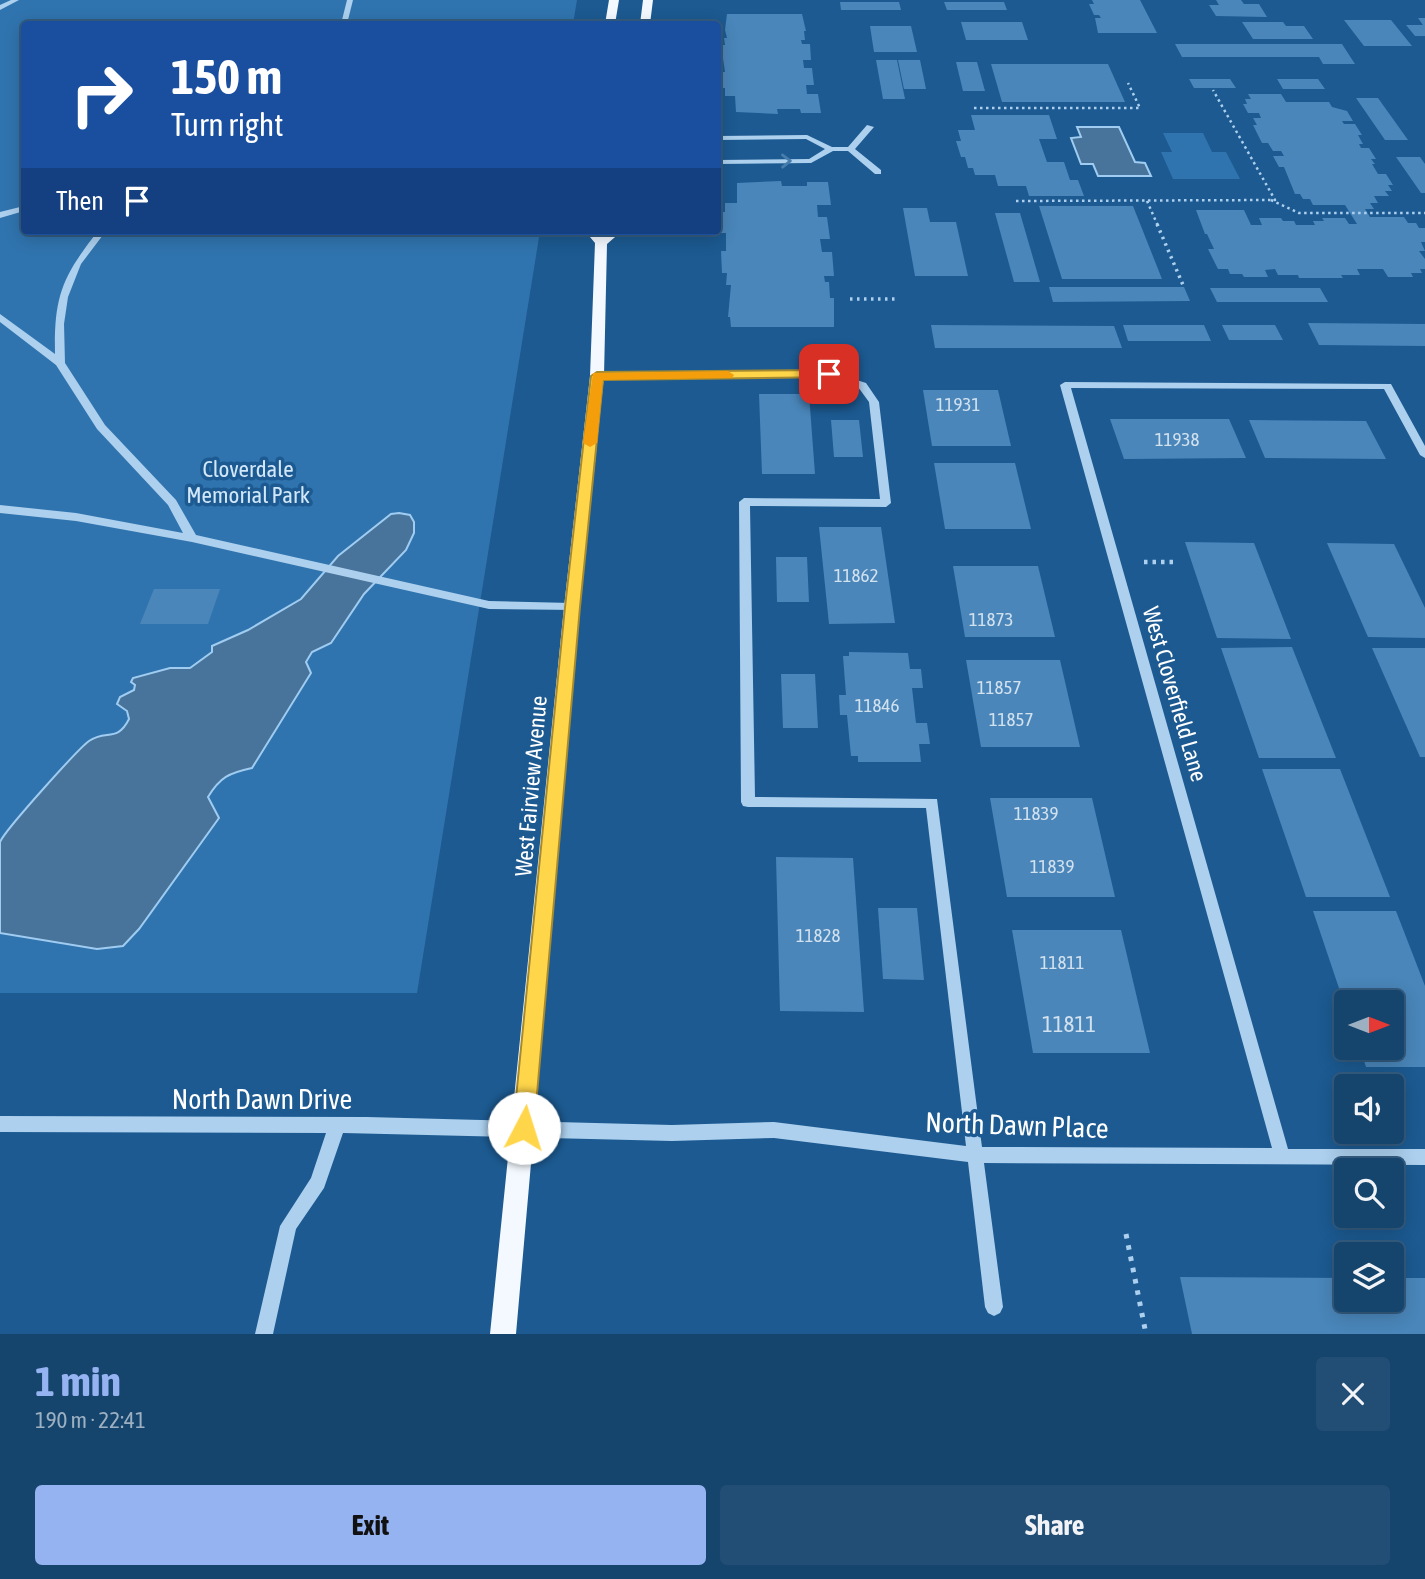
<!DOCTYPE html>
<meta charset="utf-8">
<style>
body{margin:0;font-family:"Asap Condensed",sans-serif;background:#224e75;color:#f1f3f6;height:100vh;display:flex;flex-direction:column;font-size:26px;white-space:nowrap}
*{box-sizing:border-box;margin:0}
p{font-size:23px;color:#9db0c2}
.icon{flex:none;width:38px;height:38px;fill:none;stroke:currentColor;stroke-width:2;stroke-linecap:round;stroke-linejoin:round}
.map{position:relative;height:1334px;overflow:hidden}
.details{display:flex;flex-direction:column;background:#15446d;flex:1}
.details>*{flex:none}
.guide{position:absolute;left:21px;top:21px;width:700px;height:214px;border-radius:7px;box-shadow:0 4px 18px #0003,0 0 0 2px #345c80;background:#1a4fa0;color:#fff;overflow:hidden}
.needle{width:46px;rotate:90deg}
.fabs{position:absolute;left:1334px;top:990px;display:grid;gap:14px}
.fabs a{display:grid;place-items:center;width:70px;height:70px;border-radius:7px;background:#15446d;box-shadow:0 4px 18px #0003,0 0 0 2px #345c80;font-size:35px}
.pin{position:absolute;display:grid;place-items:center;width:60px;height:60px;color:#fff;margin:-30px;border-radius:14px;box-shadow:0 4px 10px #0006}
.me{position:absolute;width:77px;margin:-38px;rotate:5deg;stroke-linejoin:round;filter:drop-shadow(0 0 5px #0008)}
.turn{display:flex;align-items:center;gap:24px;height:147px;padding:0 35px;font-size:32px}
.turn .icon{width:91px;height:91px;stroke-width:2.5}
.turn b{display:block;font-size:49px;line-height:60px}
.then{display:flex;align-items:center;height:66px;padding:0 35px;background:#0003;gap:14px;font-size:26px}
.round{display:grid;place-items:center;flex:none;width:74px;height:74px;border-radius:7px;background:#224e75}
.head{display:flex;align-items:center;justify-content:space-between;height:119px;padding:0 35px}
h1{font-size:42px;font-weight:700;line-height:52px;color:#95b2f1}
.primary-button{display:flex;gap:14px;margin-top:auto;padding:14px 35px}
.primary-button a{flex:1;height:80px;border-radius:7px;background:#95b2f1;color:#111;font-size:28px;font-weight:700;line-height:80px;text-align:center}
.primary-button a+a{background:#224e75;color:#f1f3f6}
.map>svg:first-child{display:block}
.green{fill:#3074af}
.water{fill:#48739a;stroke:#9fccf0;stroke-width:2}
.building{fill:#4a86ba}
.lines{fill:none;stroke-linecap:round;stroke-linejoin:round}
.path-far3{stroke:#acd0ee;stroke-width:2.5;stroke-dasharray:2.5 3.5;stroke-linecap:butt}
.path-far2{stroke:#acd0ee;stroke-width:3.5;stroke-dasharray:2.5 4.5;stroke-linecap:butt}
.path-far1{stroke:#acd0ee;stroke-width:4.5;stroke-dasharray:3.5 5;stroke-linecap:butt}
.path{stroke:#acd0ee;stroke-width:5;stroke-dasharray:4.5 7;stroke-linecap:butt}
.minor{fill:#acd0ee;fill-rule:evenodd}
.major{fill:#f3f9ff;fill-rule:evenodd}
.oneway{stroke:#477dad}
.route{fill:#ffd54a;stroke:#a68a30;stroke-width:2}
.slow{fill:#f59e0b}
.labels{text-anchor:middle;stroke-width:7;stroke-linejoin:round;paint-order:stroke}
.number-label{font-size:19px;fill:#d2e1ee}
.park-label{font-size:23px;fill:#d2e8fa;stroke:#1c5a91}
.street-label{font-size:23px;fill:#fff;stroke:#1c5a91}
.near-number-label{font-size:23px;fill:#d2e1ee}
.near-street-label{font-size:28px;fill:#fff;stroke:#1c5a91}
</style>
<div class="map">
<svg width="1425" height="1334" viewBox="0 0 1425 1334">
<rect width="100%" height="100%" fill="#1c5a91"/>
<g class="green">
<path d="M 0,0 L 577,0 L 573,24 L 24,24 L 24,231 L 540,231 L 417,993 L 0,993 Z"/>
<path d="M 1163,133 L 1203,133 L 1212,152 L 1226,152 L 1240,179 L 1173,179 L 1161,152 L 1172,152 Z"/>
</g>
<g class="water">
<path d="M 1077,127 L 1119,127 L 1135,162 L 1145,163 L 1151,176 L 1098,176 L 1093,164 L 1081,164 L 1071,138 L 1081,137 Z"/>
<path d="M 399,513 L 410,515 L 414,522 L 414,533 L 406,550 L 364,594 L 331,643 L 312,652 L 306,662 L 311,673 L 252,768 C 229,773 220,777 208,797 L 219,818 L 139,929 L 123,946 L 97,949 L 0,933 C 0,917 0,852 0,842 C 5,830 78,749 89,741 C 106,729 117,743 129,719 L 127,711 L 117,704 L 120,697 L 134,690 L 135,685 L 131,682 L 133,678 L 170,668 L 190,668 L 212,652 L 212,646 L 248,630 L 301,599 L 338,556 L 391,514 Z"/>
</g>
<g class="building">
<path d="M 1092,0 L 1140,0 L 1157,33 L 1098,33 L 1095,18 L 1101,18 L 1099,15 L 1094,15 L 1089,4 L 1094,4 Z"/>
<path d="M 1216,0 L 1241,0 L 1244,4 L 1259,4 L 1267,17 L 1216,16 L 1209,5 L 1219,5 Z"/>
<path d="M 840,2 L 899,2 L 901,10 L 841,10 Z"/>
<path d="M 944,2 L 1004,2 L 1007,10 L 947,10 Z"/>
<path d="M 727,14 L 802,14 L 806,31 L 804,31 L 805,40 L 801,40 L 802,44 L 810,44 L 811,60 L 803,60 L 804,68 L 812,68 L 814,85 L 806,85 L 807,94 L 818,94 L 821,113 L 801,113 L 800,109 L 777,109 L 778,114 L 736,112 L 735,96 L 725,96 L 725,88 L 721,88 L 720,72 L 725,72 L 721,45 L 725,45 L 724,38 L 727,38 L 725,30 Z"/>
<path d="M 1418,18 L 1425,18 L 1425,36 L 1415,36 L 1406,25 L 1423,25 Z"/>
<path d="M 1344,20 L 1391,20 L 1412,46 L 1364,46 Z"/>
<path d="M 961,22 L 1022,22 L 1028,40 L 966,40 Z"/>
<path d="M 1242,22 L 1283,22 L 1286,26 L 1304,26 L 1313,39 L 1253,39 Z"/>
<path d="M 870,26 L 911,26 L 917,52 L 874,52 Z"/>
<path d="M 1175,44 L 1342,44 L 1355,64 L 1323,64 L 1319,57 L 1182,57 Z"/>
<path d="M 876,60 L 897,60 L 905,99 L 883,99 Z"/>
<path d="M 898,60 L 920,60 L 926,89 L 904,89 Z"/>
<path d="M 956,62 L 977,62 L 985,91 L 963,91 Z"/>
<path d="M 991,64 L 1108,64 L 1125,102 L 1002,102 Z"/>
<path d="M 1189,79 L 1230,79 L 1236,88 L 1194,88 Z"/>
<path d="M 1277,79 L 1318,79 L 1325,89 L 1283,89 Z"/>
<path d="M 1248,94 L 1281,94 L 1286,102 L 1329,102 L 1332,107 L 1347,111 L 1353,121 L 1342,121 L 1344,124 L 1355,124 L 1362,135 L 1358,135 L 1363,144 L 1359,144 L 1361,148 L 1369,148 L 1376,159 L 1371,159 L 1375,164 L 1372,164 L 1378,174 L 1386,174 L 1393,185 L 1388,185 L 1392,191 L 1385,191 L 1389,196 L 1374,196 L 1378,203 L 1370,203 L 1374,209 L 1365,209 L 1370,217 L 1404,217 L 1408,223 L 1416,223 L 1419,228 L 1425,228 L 1425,242 L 1421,242 L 1425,251 L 1419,251 L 1425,259 L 1425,269 L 1420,269 L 1422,273 L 1411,273 L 1413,277 L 1388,277 L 1383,269 L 1357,269 L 1360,275 L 1341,275 L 1343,278 L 1299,278 L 1298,275 L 1278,275 L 1275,269 L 1265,270 L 1268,277 L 1244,277 L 1242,274 L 1230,274 L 1228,269 L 1218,269 L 1208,249 L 1214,249 L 1207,234 L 1205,234 L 1196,210 L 1244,210 L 1251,225 L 1262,225 L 1259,218 L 1281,218 L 1283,221 L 1294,221 L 1296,225 L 1315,225 L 1313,221 L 1324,221 L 1322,218 L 1345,218 L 1349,224 L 1357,224 L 1345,205 L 1313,205 L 1310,199 L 1303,199 L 1300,194 L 1295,194 L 1284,167 L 1279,167 L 1273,156 L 1284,156 L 1281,151 L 1273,151 L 1268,143 L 1262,143 L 1253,125 L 1257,125 L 1253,118 L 1261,118 L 1259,113 L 1248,113 L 1243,104 L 1247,104 L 1245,99 L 1251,99 Z"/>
<path d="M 1356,98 L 1378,98 L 1408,140 L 1385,140 Z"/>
<path d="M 971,115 L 1049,115 L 1057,139 L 1039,139 L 1047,162 L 1064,162 L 1070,180 L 1078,180 L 1084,196 L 1029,196 L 1026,186 L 998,186 L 995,175 L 975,175 L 973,168 L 968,168 L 965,157 L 961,157 L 956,141 L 961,141 L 958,130 L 975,130 Z"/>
<path d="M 1396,157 L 1420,157 L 1425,164 L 1425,193 L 1421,193 Z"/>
<path d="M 781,181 L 782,186 L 807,186 L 807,182 L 828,182 L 831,205 L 817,205 L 818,217 L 827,217 L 830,239 L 820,239 L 822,252 L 832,252 L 834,276 L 824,276 L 825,282 L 829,282 L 830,298 L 834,298 L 834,327 L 731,327 L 730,317 L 728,317 L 731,285 L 726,285 L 727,273 L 722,273 L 721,251 L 726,251 L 726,233 L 721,233 L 721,212 L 725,212 L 725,203 L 737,203 L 737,183 Z"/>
<path d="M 1039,206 L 1133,206 L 1162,279 L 1062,279 Z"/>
<path d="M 903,208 L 927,208 L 930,222 L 956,222 L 968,276 L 915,276 Z"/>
<path d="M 995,213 L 1020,213 L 1040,282 L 1014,282 Z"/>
<path d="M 1049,287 L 1184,287 L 1190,301 L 1053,302 Z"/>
<path d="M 1210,288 L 1320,288 L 1328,302 L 1217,302 Z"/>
<path d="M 1308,323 L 1425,324 L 1425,346 L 1319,345 Z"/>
<path d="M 931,325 L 1114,326 L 1122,348 L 935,348 Z"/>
<path d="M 1123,325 L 1204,325 L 1211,341 L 1128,341 Z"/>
<path d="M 1222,325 L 1275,325 L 1283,340 L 1229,340 Z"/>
<path d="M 923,390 L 998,390 L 1011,446 L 932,446 Z"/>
<path d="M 759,394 L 809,394 L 815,474 L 762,474 Z"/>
<path d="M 1110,419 L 1229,419 L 1246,458 L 1124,459 Z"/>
<path d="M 831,420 L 859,420 L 863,457 L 834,457 Z"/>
<path d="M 1249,420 L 1366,421 L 1386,459 L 1265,458 Z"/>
<path d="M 934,463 L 1015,463 L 1031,529 L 945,529 Z"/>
<path d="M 819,527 L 881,527 L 895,623 L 829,624 Z"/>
<path d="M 1185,542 L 1254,543 L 1291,639 L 1217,638 Z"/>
<path d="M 1327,543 L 1394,544 L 1425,608 L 1425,638 L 1368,637 Z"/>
<path d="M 776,557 L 807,557 L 809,602 L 777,602 Z"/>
<path d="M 953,566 L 1038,566 L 1055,637 L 965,637 Z"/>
<path d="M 154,589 L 220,589 L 208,624 L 140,624 Z"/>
<path d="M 1292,647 L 1336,758 L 1259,758 L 1221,648 Z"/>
<path d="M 1372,648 L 1425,648 L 1425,757 L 1420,757 Z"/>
<path d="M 849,652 L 908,653 L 910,669 L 921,669 L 923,688 L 912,688 L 916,723 L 927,723 L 930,744 L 919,744 L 921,762 L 858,762 L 858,756 L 851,756 L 847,715 L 840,715 L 839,695 L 846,695 L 843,656 L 849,656 Z"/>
<path d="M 966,660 L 1060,660 L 1080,747 L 981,747 Z"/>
<path d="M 781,674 L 815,674 L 818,728 L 783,728 Z"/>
<path d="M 1262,769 L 1340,769 L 1390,897 L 1306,897 Z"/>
<path d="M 990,798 L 1092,798 L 1115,897 L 1007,897 Z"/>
<path d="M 776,857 L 853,858 L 864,1012 L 780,1011 Z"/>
<path d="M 878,908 L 917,908 L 924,980 L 883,979 Z"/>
<path d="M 1313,911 L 1396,911 L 1425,986 L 1425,1067 L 1366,1067 L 1360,1048 L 1391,1048 L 1391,1003 L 1344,1003 Z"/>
<path d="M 1012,930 L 1121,930 L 1150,1053 L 1033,1053 Z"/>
<path d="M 1180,1277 L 1346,1278 L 1346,1300 L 1391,1300 L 1391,1278 L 1425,1278 L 1425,1334 L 1192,1334 Z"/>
</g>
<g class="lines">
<g class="path-far3">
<path d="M 974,108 L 1140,108 L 1128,83"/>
<path d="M 1271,200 L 1299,213 L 1425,213"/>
<path d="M 1016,201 L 1275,200 L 1213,90"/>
<path d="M 1147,201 L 1158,226"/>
</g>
<g class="path-far2">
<path d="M 1157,224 L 1183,285"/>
<path d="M 850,299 L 898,299"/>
</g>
<path class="path-far1" d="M 1144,562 L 1175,562"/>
<path class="path" d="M 1126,1234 L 1146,1334"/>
<g class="minor">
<path d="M 11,0 L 19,0 L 0,10 L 0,5 Z"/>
<path d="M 347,0 L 353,0 L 347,24 L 341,24 Z"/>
<path d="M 867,125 L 874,127 L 855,149 L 881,170 L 881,174 L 875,174 L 848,151 L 833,151 L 811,163 L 718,164 L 718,160 L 809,159 L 825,149 L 806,139 L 718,140 L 718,136 L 807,135 L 832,147 L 848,147 Z"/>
<path d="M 24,206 L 24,211 L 0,218 L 0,212 Z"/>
<path d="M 98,231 L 106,231 L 81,264 L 68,297 L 64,324 L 65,363 L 105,425 L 176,500 L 196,535 L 489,601 L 572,603 L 576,604 L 578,607 L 576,610 L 489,609 L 192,542 L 76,521 L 0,513 L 0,505 L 76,513 L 183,533 L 168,505 L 97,429 L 56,365 L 0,322 L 0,314 L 55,354 C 54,296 62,277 98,231 Z"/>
<path d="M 829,371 L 866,383 L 879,402 L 891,503 L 886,507 L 750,506 L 755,797 L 937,799 L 982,1147 L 1272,1148 L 1060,385 L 1065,382 L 1391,384 L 1425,446 L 1425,458 L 1420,455 L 1384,389 L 1071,388 L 1288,1149 L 1425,1149 L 1425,1165 L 984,1163 L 1003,1307 L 1000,1313 L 994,1316 L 988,1313 L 985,1307 L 968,1162 L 774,1138 L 672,1141 L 343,1133 L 324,1188 L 296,1229 L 273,1334 L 255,1334 L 280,1226 L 311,1178 L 326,1133 L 0,1132 L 0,1116 L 367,1117 L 672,1125 L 774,1122 L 966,1146 L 926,808 L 748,807 L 743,806 L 741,802 L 739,502 L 744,498 L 880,499 L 869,402 L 858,387 L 828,377 L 597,379 L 592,376 L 597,373 Z"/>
</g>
<g class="major">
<path d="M 609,0 L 619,0 L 615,24 L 605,24 Z"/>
<path d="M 643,0 L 653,0 L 650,24 L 640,24 Z"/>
<path d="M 585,231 L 598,231 L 602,236 L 608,231 L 622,231 L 607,244 L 604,376 L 580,607 L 516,1334 L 490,1334 L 564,607 L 590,376 L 595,243 Z"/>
</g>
</g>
<defs><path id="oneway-chevron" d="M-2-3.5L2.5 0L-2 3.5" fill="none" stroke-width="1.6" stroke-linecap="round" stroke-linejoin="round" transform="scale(1.75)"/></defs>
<use class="oneway" href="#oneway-chevron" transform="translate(786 161) rotate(-1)"/>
<path class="route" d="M 829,370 L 836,374 L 834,377 L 603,380 L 580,607 L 534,1128 L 531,1135 L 524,1138 L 516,1135 L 513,1128 L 565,607 L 591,376 L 597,372 Z"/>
<path class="slow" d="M 728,371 L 734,375 L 732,378 L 603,380 L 597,443 L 590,447 L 583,443 L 593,373 Z"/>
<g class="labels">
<g class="number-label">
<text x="958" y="411">11931</text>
<text x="1177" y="446">11938</text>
<text x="856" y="582">11862</text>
<text x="991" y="626">11873</text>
<text x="999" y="694">11857</text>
<text x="877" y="712">11846</text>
<text x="1011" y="726">11857</text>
<text x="1036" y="820">11839</text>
<text x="1052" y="873">11839</text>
<text x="818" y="942">11828</text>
<text x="1062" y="969">11811</text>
</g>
<g class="park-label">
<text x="248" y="477">Cloverdale<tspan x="248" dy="26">Memorial Park</tspan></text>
</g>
<g class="street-label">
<text transform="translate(1175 694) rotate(74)" y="8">West Cloverfield Lane</text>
<text transform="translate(531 786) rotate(-85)" y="8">West Fairview Avenue</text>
</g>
<g class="near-number-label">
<text x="1069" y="1032">11811</text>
</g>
<g class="near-street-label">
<text x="262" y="1109">North Dawn Drive</text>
<text transform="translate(1017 1125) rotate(2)" y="10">North Dawn Place</text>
</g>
</g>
</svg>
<div class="fabs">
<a><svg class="needle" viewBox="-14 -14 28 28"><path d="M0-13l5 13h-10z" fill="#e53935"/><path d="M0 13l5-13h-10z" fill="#9db0c2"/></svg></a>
<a><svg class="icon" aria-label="sound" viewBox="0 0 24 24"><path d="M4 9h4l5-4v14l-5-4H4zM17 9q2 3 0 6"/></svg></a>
<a><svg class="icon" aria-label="search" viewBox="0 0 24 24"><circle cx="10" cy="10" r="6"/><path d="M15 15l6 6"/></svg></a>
<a><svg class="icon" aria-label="layers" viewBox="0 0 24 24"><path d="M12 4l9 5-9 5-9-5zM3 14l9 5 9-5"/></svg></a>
</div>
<div class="pin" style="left:829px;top:374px;background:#d93025"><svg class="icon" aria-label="arrive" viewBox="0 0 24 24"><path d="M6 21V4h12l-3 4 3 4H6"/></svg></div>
<svg class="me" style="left:524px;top:1128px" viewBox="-20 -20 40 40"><circle r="19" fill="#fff"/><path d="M0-13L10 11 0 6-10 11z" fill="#ffd54a"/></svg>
<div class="guide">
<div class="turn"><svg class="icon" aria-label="right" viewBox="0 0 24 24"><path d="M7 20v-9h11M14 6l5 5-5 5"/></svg><div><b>150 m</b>Turn right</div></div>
<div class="then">Then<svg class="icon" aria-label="arrive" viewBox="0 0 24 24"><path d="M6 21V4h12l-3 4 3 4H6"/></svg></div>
</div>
</div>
<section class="details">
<div class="head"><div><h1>1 min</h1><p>190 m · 22:41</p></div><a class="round"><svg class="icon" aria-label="close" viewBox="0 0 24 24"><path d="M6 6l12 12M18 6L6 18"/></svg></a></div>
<div class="primary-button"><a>Exit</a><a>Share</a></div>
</section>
